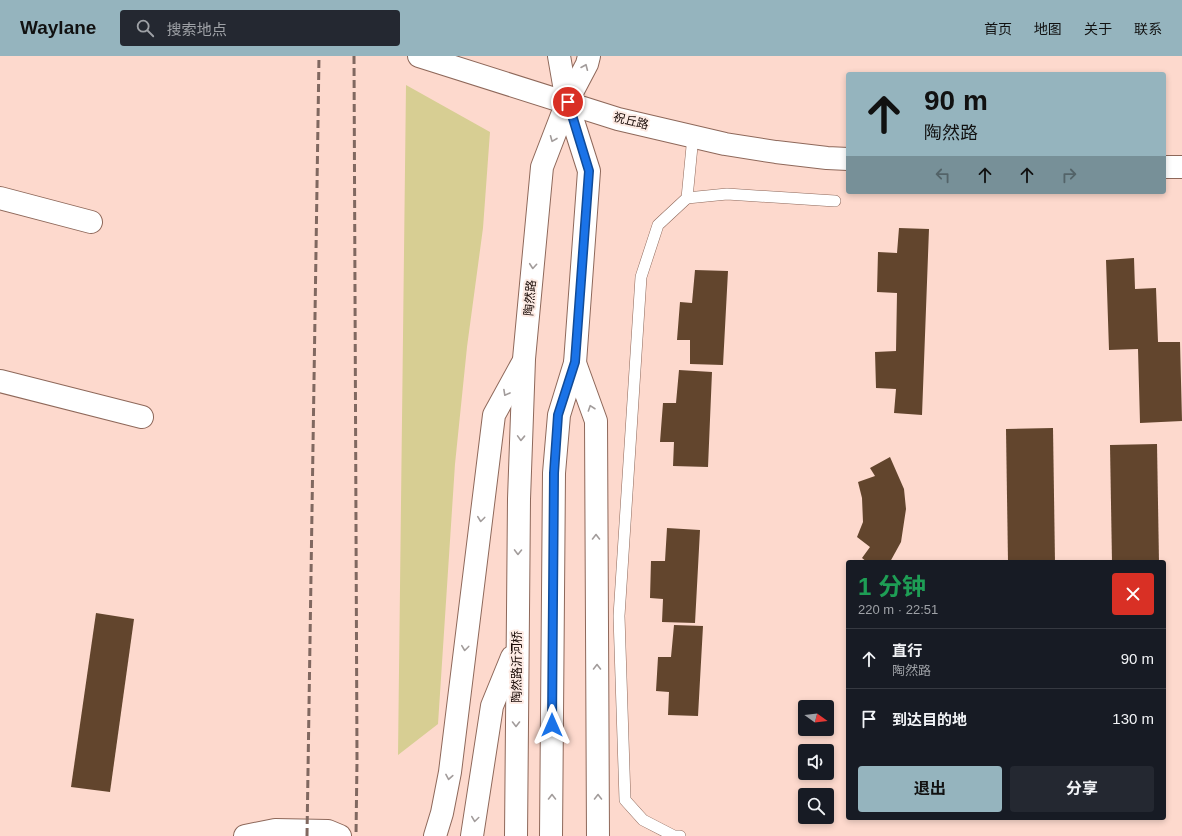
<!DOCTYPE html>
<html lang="zh">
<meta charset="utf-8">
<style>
body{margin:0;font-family:Arial,"Noto Sans SC",sans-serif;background:#242831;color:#f1f3f6;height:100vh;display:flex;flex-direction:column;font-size:15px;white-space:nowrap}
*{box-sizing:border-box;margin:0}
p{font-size:13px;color:#9ea1a6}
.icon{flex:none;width:22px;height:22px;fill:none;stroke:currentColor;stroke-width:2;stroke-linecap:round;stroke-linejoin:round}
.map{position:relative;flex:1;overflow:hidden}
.drawer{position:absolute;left:846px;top:504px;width:320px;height:260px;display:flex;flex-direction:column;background:#171b24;border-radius:4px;box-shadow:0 2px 6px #0003}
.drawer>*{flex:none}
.hud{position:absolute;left:846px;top:16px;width:320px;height:122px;border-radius:4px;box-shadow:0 2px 6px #0003;background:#95b4be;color:#111;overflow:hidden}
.needle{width:26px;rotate:105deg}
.fabs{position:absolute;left:798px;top:644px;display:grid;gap:8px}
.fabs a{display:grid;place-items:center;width:36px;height:36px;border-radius:4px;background:#171b24;box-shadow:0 2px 6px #0003;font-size:20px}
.pin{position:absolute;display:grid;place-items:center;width:34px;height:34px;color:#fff;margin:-17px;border:2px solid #fff;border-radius:50%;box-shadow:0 1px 4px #0007}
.me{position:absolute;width:44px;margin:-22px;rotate:0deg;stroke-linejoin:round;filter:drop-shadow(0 0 3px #0008)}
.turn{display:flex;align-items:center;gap:14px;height:84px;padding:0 12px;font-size:18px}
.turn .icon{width:52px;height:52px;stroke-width:2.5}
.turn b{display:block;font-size:28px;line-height:34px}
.lanes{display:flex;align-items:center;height:38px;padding:0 12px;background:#0003;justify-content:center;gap:20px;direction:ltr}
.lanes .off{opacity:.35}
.round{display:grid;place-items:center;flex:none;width:42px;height:42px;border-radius:4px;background:#242831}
.head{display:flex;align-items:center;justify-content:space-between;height:68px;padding:0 12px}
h1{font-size:24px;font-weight:700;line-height:30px;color:#1e9e55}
.cta{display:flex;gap:8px;margin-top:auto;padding:8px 12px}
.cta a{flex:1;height:46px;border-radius:4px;background:#95b4be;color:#111;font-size:16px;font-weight:700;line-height:46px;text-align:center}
.cta a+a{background:#242831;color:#f1f3f6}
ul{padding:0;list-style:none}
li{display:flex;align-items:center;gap:12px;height:60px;padding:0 12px;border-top:1px solid #363941}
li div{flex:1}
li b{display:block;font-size:15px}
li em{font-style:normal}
header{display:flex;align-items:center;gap:24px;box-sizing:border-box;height:56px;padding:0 20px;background:#95b4be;color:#111}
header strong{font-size:19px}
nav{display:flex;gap:22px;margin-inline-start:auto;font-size:14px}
.search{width:280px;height:36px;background:#242831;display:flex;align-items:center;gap:10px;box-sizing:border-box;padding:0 14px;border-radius:4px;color:#9ea1a6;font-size:15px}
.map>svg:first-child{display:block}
.green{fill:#d7ce93}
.building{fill:#62452d}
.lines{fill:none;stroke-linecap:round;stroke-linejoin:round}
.service-casing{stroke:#8e685a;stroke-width:12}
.minor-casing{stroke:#8e685a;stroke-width:24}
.tertiary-casing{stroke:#8e685a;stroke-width:24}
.primary-casing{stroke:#8e685a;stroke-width:24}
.service{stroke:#fff;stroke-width:11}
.minor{stroke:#fff;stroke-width:22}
.tertiary{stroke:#fff;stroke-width:22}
.primary{stroke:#fff;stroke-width:22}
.rail{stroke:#806860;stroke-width:3;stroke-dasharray:8 4;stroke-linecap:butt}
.oneway{stroke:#a29c9b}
.route-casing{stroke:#114b97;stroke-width:10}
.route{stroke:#1a73e8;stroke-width:7}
.labels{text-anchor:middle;stroke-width:4;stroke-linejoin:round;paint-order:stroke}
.street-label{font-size:12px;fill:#160804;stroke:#fdebe4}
</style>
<header>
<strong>Waylane</strong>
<div class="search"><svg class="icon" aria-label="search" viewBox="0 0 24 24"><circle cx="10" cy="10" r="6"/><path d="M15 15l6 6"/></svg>搜索地点</div>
<nav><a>首页</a><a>地图</a><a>关于</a><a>联系</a></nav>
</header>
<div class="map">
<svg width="1182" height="780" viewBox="0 0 1182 780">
<rect width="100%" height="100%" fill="#fdd9cd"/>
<path class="green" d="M 406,29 L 490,76 L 483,172 L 467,291 L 455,408 L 438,668 L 398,699 Z"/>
<g class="building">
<path d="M 899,172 L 929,173 L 922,359 L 894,357 L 896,333 L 876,332 L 875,296 L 896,295 L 897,237 L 877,236 L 878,196 L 897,197 Z"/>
<path d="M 1134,202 L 1135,233 L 1156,232 L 1158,286 L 1180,286 L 1182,365 L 1140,367 L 1138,293 L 1109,294 L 1106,204 Z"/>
<path d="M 695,214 L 728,215 L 723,309 L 690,308 L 690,284 L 677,284 L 680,246 L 692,247 Z"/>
<path d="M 679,314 L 712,316 L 708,411 L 673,410 L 674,386 L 660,386 L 663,347 L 676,347 Z"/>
<path d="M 1053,372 L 1055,506 L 1008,506 L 1006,373 Z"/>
<path d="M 1157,388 L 1159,506 L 1112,506 L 1110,389 Z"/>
<path d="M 890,401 L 904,433 L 906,453 L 901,486 L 890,506 L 867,506 L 862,502 L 870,491 L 857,481 L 863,466 L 862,442 L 858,426 L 875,420 L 870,412 Z"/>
<path d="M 667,472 L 700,474 L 695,567 L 662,566 L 663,543 L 650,542 L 651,505 L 665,505 Z"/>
<path d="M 96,557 L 134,563 L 110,736 L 71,731 Z"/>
<path d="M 674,569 L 703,570 L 698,660 L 668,659 L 669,636 L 656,635 L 658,601 L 671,601 Z"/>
</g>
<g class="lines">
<defs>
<g id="service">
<path d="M 687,142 L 727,138 L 835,145"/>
<path d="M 680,780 L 674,780 L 643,764 L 625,744 L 619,560 L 641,221 L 658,169 L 687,142 L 693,80"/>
</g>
<g id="minor">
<path d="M 0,142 L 91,166"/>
<path d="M 0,325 L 142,361"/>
<path d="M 245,780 L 275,774 L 328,775 L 340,780"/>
</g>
<g id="tertiary">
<path d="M 419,0 L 618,63 L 725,88 L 776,96 L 827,102 L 848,103"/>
<path d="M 1164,111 L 1182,111"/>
</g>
<g id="primary">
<path d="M 575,307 L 596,365 L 598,780"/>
<path d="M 435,780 L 442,757 L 450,716 L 494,359 L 522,308"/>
<path d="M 472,780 L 492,650 L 512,601"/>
<path d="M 516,780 L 519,443 L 524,303 L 542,111 L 567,46 L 587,8 L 589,0"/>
<path d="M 551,780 L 554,417 L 559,359 L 575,307 L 589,115 L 567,46 L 559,0"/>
</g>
</defs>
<use href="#service" class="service-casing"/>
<use href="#minor" class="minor-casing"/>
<use href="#tertiary" class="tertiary-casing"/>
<use href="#primary" class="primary-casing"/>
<use href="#service" class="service"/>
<use href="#minor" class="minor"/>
<use href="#tertiary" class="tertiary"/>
<use href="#primary" class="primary"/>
<g class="rail">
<path d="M 354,0 L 357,704 L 356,780"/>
<path d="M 307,780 L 319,0"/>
</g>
</g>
<defs><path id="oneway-chevron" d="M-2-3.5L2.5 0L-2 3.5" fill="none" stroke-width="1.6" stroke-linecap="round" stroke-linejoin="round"/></defs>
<g class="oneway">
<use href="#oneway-chevron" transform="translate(585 11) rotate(-67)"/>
<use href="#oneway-chevron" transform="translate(553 83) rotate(112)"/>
<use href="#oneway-chevron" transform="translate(533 210) rotate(95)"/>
<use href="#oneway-chevron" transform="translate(506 337) rotate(119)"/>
<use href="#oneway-chevron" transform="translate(591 352) rotate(-109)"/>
<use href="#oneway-chevron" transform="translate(521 382) rotate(92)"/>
<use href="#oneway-chevron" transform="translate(481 463) rotate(97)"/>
<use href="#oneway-chevron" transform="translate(596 481) rotate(-90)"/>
<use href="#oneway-chevron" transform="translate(518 496) rotate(91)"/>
<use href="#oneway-chevron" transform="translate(465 592) rotate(97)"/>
<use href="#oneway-chevron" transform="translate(597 611) rotate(-90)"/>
<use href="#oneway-chevron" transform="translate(516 668) rotate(90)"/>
<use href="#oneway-chevron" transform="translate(449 721) rotate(100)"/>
<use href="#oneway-chevron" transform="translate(552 741) rotate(-90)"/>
<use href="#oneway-chevron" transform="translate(598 741) rotate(-90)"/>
<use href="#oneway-chevron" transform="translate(475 763) rotate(98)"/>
</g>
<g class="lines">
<defs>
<path id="route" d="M 552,669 L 554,417 L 558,359 L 575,306 L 589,115 L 568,46"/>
</defs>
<use href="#route" class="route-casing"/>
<use href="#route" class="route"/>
</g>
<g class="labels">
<g class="street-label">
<text transform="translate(631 65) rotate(14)" y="4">祝丘路</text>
<text transform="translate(530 242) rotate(-85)" y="4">陶然路</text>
<text transform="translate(517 611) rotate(-90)" y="4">陶然路沂河桥</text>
</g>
</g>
</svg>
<div class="fabs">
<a><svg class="needle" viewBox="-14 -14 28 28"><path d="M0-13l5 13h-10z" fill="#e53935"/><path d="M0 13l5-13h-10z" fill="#9ea1a6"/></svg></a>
<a><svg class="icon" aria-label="sound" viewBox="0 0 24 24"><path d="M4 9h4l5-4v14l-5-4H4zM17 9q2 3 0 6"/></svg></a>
<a><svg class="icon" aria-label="search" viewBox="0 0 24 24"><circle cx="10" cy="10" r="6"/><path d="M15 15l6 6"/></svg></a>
</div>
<div class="pin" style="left:568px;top:46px;background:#d93025"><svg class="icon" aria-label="arrive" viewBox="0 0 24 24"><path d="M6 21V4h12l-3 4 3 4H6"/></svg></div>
<svg class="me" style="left:552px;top:669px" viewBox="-20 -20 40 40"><path d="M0-17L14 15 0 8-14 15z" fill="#1a73e8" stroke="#fff" stroke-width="4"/></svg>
<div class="hud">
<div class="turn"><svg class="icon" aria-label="ahead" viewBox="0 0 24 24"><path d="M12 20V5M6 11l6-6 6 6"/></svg><div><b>90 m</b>陶然路</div></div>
<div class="lanes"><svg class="icon off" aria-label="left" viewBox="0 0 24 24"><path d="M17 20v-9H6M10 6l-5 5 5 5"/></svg><svg class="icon" aria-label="ahead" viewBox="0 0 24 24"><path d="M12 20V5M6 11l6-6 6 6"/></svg><svg class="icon" aria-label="ahead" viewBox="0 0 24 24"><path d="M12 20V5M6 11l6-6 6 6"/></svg><svg class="icon off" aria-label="right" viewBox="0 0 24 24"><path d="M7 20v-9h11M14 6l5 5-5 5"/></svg></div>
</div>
<section class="drawer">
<div class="head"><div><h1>1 分钟</h1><p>220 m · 22:51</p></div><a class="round" style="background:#d93025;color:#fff"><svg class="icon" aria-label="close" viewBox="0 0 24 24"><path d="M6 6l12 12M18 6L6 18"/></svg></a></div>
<ul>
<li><svg class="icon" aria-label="ahead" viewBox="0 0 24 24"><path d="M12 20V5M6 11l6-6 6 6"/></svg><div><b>直行</b><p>陶然路</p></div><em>90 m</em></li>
<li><svg class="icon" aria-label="arrive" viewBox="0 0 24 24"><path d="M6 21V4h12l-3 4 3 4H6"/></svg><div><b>到达目的地</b></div><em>130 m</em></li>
</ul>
<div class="cta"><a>退出</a><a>分享</a></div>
</section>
</div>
